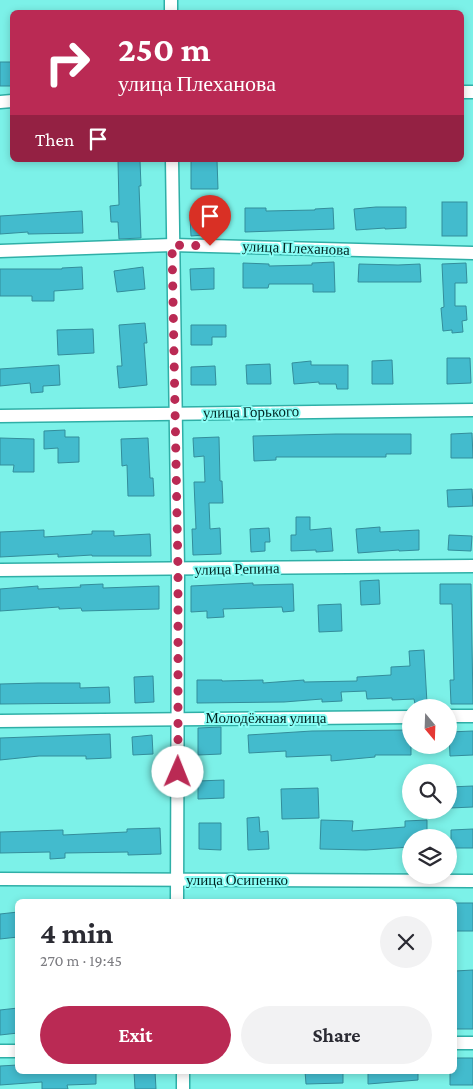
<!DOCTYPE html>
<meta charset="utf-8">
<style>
body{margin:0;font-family:"Crimson Pro",serif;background:#f2f2f3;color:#2b2b33;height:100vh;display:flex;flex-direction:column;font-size:19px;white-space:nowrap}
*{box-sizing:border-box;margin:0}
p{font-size:16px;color:#7c7c81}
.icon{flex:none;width:28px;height:28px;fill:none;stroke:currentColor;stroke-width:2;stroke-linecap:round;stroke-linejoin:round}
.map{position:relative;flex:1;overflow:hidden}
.side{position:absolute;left:15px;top:899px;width:442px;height:175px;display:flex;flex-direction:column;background:#fff;border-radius:8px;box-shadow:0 2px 8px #0003}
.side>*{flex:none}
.guide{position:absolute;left:10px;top:10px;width:454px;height:152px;border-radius:8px;box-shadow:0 2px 8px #0003;background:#ba2a54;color:#fff;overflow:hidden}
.needle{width:32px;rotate:161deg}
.tools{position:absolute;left:402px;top:699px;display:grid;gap:10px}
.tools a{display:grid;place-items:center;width:55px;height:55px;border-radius:50%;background:#fff;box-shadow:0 2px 8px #0003;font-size:25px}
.pin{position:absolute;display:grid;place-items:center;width:42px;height:42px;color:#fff;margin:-51px -21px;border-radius:50% 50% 50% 0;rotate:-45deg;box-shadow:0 0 5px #0007}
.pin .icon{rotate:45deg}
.me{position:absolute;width:55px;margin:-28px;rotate:1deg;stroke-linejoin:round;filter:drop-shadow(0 0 4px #0008)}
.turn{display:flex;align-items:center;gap:18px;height:105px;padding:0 25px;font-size:22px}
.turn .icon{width:65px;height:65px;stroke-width:2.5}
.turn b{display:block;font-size:35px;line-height:42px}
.then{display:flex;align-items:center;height:48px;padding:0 25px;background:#0003;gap:10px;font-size:19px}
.round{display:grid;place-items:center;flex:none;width:52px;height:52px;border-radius:26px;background:#f2f2f3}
.head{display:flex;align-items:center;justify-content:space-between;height:85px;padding:0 25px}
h1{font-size:30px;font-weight:700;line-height:38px}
.cta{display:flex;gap:10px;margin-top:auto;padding:10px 25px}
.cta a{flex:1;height:58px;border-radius:30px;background:#ba2a54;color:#fff;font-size:20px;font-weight:700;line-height:58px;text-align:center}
.cta a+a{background:#f2f2f3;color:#2b2b33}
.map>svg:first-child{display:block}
.building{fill:#43bbcd;stroke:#338d9b}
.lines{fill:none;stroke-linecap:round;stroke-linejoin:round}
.street-casing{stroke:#2fafa7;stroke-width:15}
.street{stroke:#fff;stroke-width:12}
.route{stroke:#ba2a54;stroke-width:9;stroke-dasharray:0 16.2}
.labels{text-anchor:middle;stroke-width:4;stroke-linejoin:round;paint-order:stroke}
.street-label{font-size:15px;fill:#002623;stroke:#8afef6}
</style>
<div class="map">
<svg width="473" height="1089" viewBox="0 0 473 1089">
<rect width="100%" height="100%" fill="#7cf1e8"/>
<g class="building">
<rect x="0" y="62" width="12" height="24"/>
<path d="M 191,160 L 217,160 L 218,189 L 191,189 Z"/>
<path d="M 118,161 L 140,161 L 141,186 L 139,186 L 141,238 L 119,239 L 118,222 L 111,222 L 110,206 L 119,205 Z"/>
<rect x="442" y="202" width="25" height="34"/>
<path d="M 376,207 L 406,207 L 406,228 L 385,229 L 385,228 L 356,230 L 354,209 Z"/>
<path d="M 245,208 L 266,208 L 266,211 L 315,210 L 315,209 L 333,208 L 334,229 L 245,232 Z"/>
<path d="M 82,211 L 83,233 L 28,234 L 28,232 L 0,234 L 0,216 Z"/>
<path d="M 215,216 L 216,234 L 191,236 L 190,217 Z"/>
<path d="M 334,262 L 335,292 L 313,292 L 313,284 L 269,284 L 268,288 L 243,288 L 243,263 L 269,264 L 269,266 L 312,265 L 312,263 Z"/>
<path d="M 466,263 L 467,283 L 455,283 L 455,306 L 466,306 L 467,320 L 462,321 L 463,332 L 452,333 L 452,330 L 443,331 L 441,308 L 444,307 L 442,264 Z"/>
<path d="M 359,264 L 398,265 L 420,264 L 421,282 L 358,282 Z"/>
<path d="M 82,267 L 83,289 L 54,291 L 54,301 L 32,301 L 32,296 L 0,296 L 0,269 L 62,269 L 62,268 Z"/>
<path d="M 143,267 L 145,289 L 117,292 L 114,271 Z"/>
<path d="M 214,268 L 214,289 L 191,290 L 190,269 Z"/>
<path d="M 145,323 L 147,343 L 144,343 L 147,385 L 119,388 L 117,366 L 122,366 L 119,325 Z"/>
<path d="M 191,325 L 226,325 L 226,337 L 212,337 L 212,345 L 191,345 Z"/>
<path d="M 93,329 L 94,353 L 58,355 L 57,330 Z"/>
<path d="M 447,358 L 470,358 L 471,383 L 447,384 Z"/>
<path d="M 392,360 L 393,384 L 372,384 L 372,361 Z"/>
<path d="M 311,361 L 311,365 L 348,365 L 348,389 L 337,389 L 336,384 L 319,384 L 319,382 L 294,384 L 292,363 Z"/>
<path d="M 270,364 L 271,384 L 247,384 L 246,365 Z"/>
<path d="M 59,365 L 60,385 L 43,386 L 43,392 L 31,393 L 30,383 L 0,386 L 0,369 Z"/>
<path d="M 215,366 L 216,385 L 191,385 L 191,367 Z"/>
<path d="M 65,430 L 65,437 L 79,437 L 79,462 L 58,463 L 58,448 L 44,449 L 44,431 Z"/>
<path d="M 472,433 L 473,458 L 451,458 L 451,434 Z"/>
<path d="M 336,434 L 411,434 L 411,454 L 386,454 L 386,457 L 276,457 L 276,460 L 254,461 L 253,436 Z"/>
<path d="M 219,437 L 220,481 L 222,481 L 223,503 L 209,503 L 210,529 L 220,528 L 221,554 L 193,555 L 192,529 L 196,529 L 194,482 L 205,482 L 204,456 L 194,457 L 193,438 Z"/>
<path d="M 0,438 L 34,439 L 34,472 L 13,472 L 14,465 L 0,465 Z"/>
<path d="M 148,438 L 150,478 L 153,478 L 154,496 L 128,496 L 127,465 L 122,466 L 121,439 Z"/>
<path d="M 472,489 L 473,506 L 448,507 L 447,490 Z"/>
<path d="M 296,517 L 310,517 L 310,530 L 331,528 L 333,551 L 316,552 L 316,550 L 291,551 L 291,535 L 296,535 Z"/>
<path d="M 380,527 L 380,532 L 419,530 L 419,550 L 399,551 L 399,550 L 358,553 L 356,529 Z"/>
<path d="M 269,528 L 270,542 L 265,542 L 265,551 L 251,552 L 250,529 Z"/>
<path d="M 44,530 L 44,537 L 92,534 L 92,531 L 114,531 L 114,536 L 150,534 L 151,556 L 92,556 L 92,555 L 58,557 L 58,554 L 0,557 L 0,532 Z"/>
<path d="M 449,535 L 472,536 L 471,551 L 448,550 Z"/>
<path d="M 379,580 L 380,604 L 361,605 L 360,581 Z"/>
<path d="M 253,583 L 253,585 L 293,584 L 294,611 L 283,612 L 282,607 L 223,609 L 224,617 L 207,618 L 207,611 L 191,612 L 191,586 Z"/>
<path d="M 103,584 L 103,588 L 159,586 L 159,609 L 82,611 L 81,608 L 59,609 L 59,607 L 0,611 L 0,589 L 38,586 L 38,589 L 81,587 L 80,585 Z"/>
<path d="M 440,584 L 471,584 L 473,704 L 451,704 L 450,680 L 454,680 L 452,604 L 440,604 Z"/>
<path d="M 341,604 L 342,631 L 319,632 L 318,605 Z"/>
<path d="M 424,650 L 427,703 L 415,704 L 414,699 L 392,700 L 392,698 L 367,699 L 366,691 L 341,692 L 342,701 L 322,702 L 322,699 L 284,702 L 197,703 L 197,680 L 222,680 L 222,681 L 263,680 L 263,683 L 304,680 L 304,682 L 357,681 L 357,677 L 391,675 L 391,667 L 410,666 L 409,651 Z"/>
<path d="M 153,676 L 154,702 L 135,703 L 134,677 Z"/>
<path d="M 38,683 L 80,683 L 80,688 L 109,687 L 110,703 L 0,704 L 0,684 Z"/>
<path d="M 221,727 L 221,754 L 198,755 L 198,728 Z"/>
<path d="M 411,730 L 411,755 L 375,755 L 375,757 L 331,761 L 331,755 L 286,757 L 286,751 L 249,753 L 248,735 L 312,731 Z"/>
<path d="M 473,731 L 473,755 L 450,756 L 449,732 Z"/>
<path d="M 110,734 L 111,758 L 86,759 L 86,756 L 39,756 L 0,760 L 0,738 Z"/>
<path d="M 152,735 L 153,754 L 133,755 L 132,737 Z"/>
<path d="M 224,780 L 224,798 L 198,799 L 198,781 Z"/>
<path d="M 473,786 L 473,807 L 450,808 L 449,787 Z"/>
<path d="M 318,788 L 319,818 L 282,819 L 281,789 Z"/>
<path d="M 259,817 L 260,832 L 268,831 L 269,849 L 248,850 L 247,818 Z"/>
<path d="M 321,820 L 353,821 L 352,831 L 405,827 L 405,821 L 427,820 L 427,838 L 411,838 L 411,847 L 366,850 L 320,849 Z"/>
<path d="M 199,823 L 221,823 L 221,850 L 199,849 Z"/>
<path d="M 160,828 L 161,854 L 128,855 L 128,852 L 65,853 L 65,858 L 50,859 L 50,852 L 0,853 L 0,832 L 63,830 L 63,835 L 127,832 L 127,829 Z"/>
<path d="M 473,829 L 473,848 L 451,848 L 451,830 Z"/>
<rect x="455" y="903" width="18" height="28"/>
<path d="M 18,912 L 18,937 L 0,939 L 0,914 Z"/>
<path d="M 473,970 L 473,1029 L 455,1029 L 455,971 Z"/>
<path d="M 18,1008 L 18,1033 L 0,1035 L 0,1010 Z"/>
<path d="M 455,1058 L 473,1058 L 473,1085 L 450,1085 L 450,1071 L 455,1071 Z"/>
<path d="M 18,1065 L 18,1071 L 96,1071 L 96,1084 L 67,1085 L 68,1089 L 42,1089 L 42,1082 L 0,1085 L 0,1066 Z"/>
<path d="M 134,1071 L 155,1071 L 156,1089 L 135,1089 Z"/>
<path d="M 305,1071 L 343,1071 L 343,1083 L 306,1084 Z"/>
<path d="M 368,1071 L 418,1071 L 418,1080 L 368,1084 Z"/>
</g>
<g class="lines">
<defs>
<g id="street">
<path d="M 171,0 L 171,12"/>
<path d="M 461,92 L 473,92"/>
<path d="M 0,102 L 12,101"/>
<path d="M 172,160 L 178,570 L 177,901"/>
<path d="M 0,251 L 172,245 L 473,253"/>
<path d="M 0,416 L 473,410"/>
<path d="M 0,570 L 473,566"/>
<path d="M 449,716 L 473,716"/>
<path d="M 0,721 L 411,717"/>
<path d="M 0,879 L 473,881"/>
<path d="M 455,1043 L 473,1043"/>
<path d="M 0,1051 L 18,1051"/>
<path d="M 183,1071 L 183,1089"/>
</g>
</defs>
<use href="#street" class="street-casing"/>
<use href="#street" class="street"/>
</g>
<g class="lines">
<path class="route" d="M 178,772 L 178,570 L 172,245 L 210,246"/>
</g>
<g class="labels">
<g class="street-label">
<text transform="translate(296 248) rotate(2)" y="5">улица Плеханова</text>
<text transform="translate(251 412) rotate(-1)" y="5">улица Горького</text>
<text transform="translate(237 569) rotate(-1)" y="5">улица Репина</text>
<text x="266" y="723">Молодёжная улица</text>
<text x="237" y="885">улица Осипенко</text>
</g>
</g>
</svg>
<div class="tools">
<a><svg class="needle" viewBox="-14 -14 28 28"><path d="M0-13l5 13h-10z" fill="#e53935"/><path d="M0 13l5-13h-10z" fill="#7c7c81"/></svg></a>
<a><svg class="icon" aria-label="search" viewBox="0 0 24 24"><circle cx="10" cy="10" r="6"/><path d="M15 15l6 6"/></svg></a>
<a><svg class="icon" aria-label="layers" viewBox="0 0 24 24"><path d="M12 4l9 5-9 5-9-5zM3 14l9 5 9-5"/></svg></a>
</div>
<div class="pin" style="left:210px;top:246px;background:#d93025"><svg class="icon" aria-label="arrive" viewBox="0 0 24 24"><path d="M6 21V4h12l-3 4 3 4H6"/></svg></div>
<svg class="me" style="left:178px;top:772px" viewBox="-20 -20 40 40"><circle r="19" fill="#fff"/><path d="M0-13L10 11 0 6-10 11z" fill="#ba2a54"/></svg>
<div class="guide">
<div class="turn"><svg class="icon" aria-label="right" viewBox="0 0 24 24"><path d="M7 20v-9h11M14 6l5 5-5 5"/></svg><div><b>250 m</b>улица Плеханова</div></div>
<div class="then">Then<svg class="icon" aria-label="arrive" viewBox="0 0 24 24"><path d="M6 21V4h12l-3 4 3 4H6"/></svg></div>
</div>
<section class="side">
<div class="head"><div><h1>4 min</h1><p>270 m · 19:45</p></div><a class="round"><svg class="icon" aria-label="close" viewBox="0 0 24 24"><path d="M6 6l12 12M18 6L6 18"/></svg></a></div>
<div class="cta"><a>Exit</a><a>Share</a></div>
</section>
</div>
